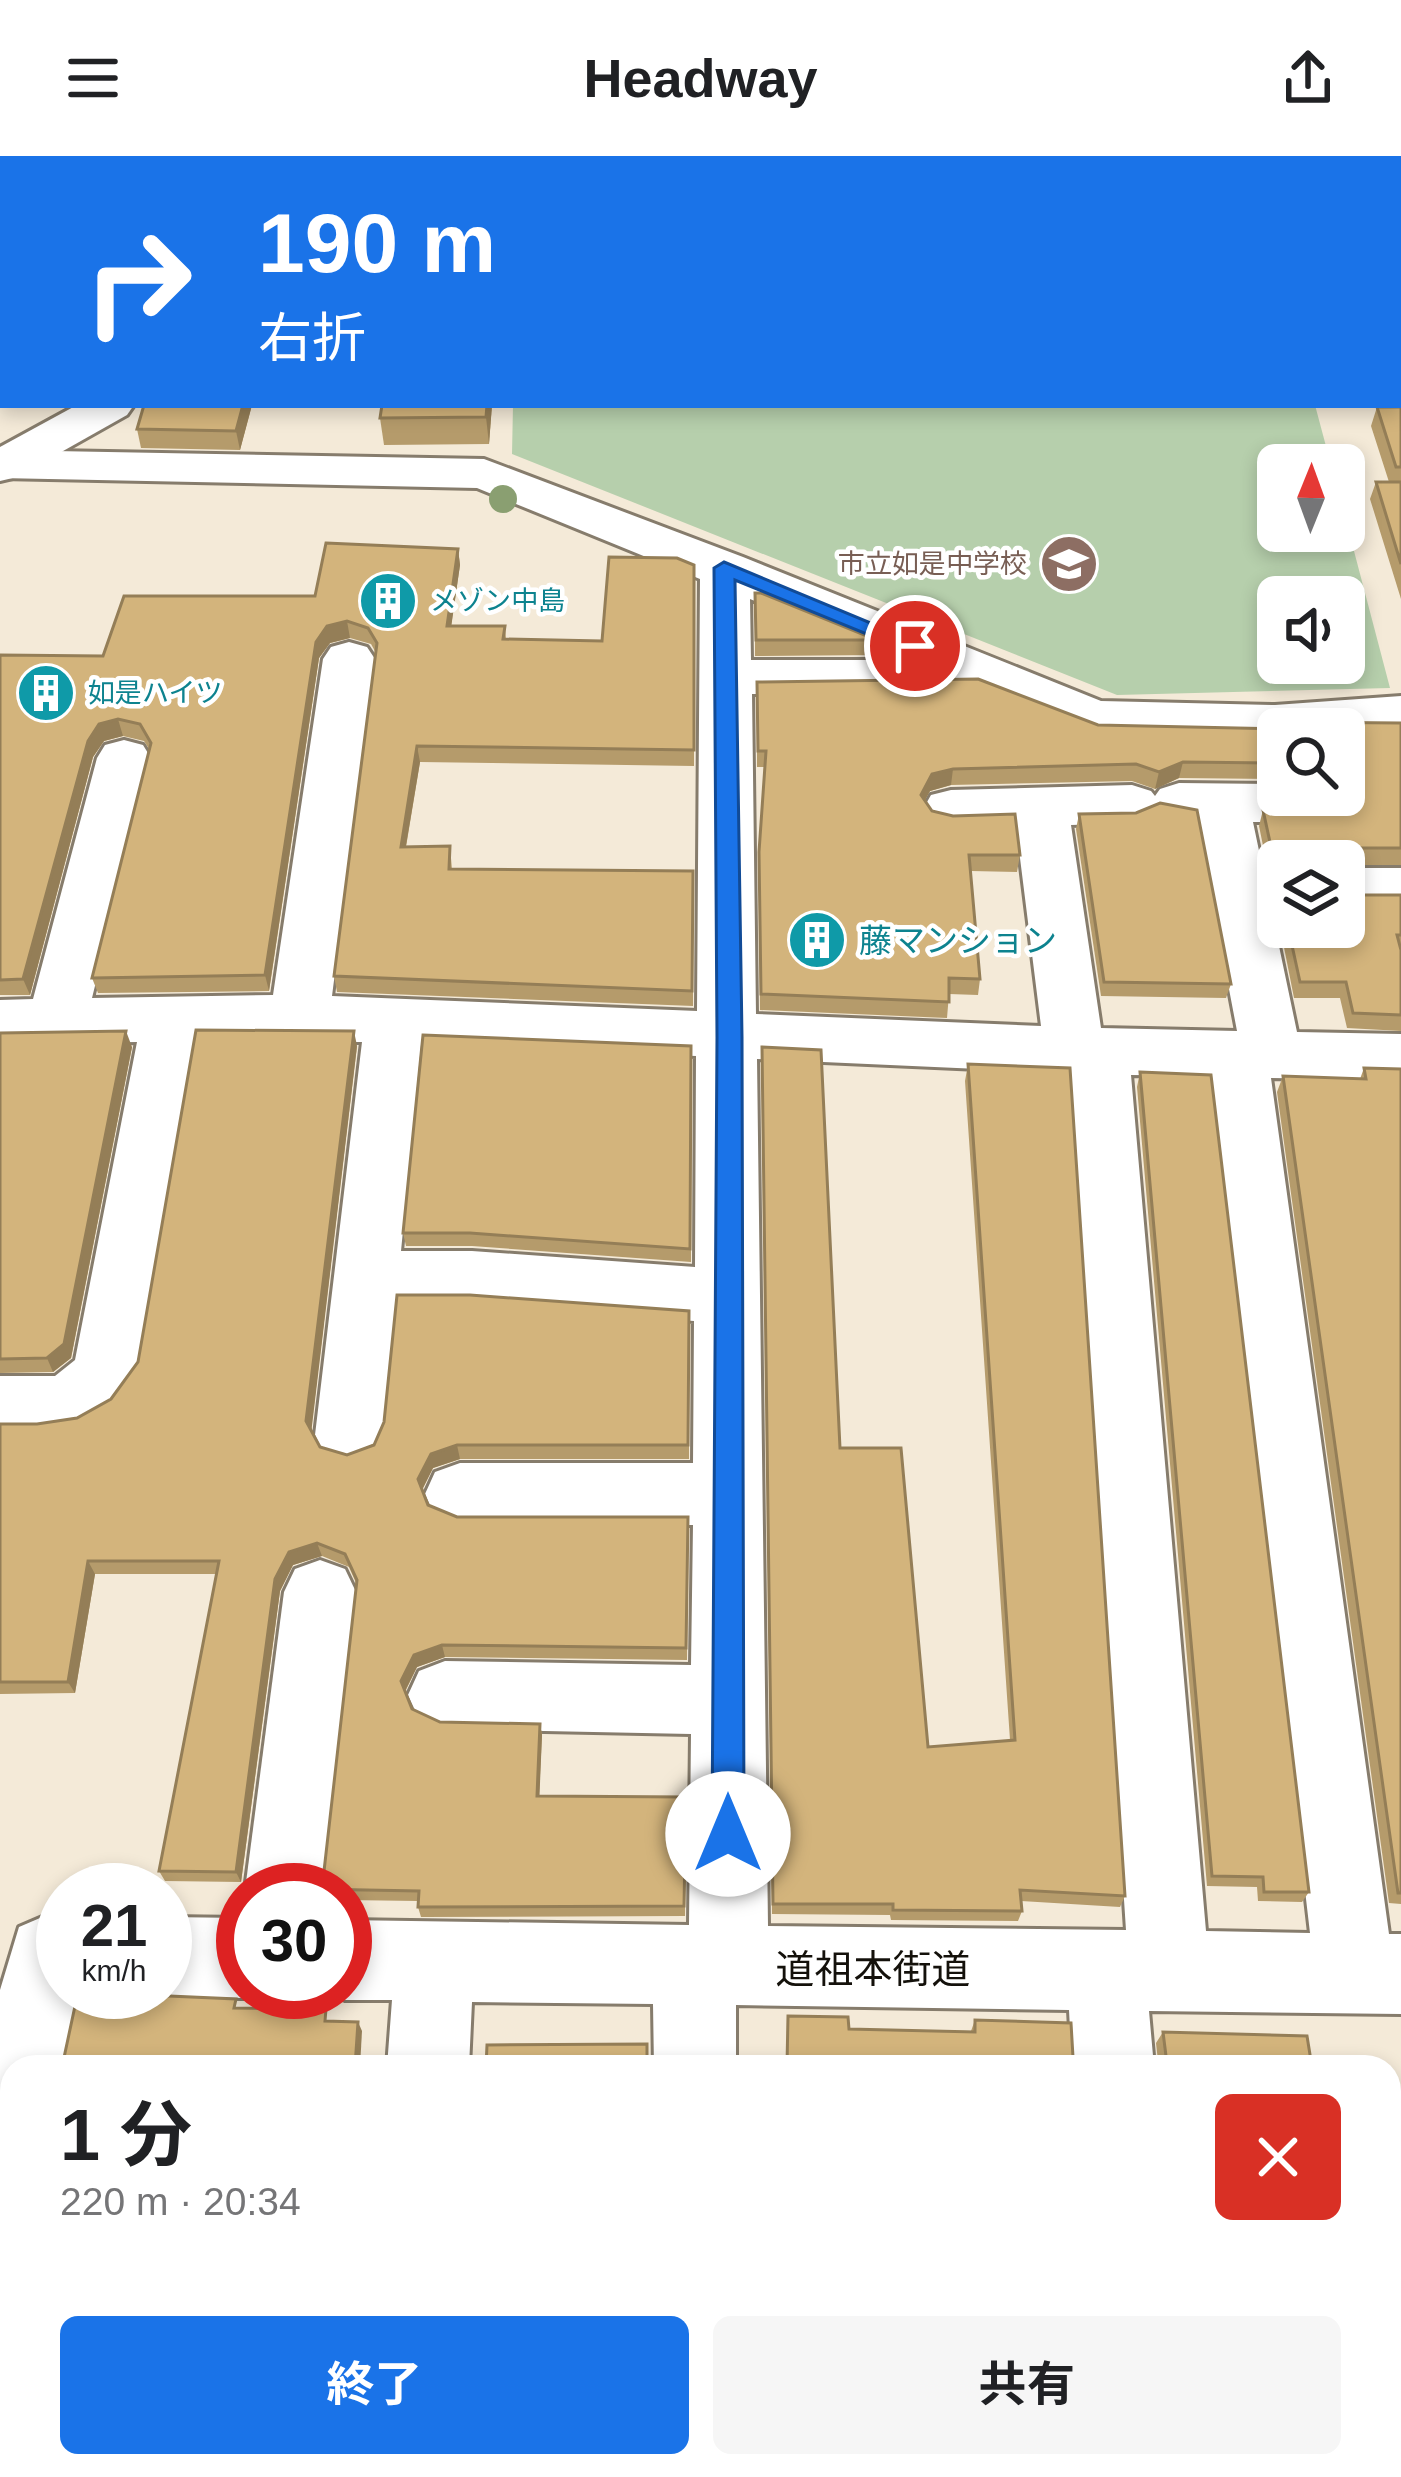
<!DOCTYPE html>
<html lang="ja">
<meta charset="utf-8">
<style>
body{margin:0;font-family:Helvetica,"Noto Sans JP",sans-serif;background:#f6f6f6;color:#202124;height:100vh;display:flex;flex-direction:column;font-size:45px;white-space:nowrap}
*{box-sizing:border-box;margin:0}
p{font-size:39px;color:#757577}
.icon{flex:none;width:66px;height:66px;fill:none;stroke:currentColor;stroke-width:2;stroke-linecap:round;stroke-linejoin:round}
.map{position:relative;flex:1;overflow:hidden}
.sheet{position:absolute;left:0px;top:1899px;width:1401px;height:423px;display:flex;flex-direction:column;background:#fff;border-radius:36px 36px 0 0;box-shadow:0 6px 18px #0003}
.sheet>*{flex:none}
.top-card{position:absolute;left:0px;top:0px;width:1401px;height:252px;box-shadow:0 6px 18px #0003;background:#1a73e8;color:#fff;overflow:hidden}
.needle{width:78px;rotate:1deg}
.buttons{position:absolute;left:1257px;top:288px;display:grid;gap:24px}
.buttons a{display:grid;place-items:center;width:108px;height:108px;border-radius:18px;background:#fff;box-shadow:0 6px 18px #0003;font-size:60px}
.speed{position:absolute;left:36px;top:1707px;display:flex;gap:24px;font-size:60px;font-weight:700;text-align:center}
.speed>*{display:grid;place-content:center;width:156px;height:156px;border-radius:50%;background:#fff;box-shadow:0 6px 18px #0003;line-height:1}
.speed small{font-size:30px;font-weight:400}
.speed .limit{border:18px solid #d22;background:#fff;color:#111}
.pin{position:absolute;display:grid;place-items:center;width:102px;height:102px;color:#fff;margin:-51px;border:6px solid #fff;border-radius:50%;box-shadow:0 3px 12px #0007}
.me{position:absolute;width:132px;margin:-66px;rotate:0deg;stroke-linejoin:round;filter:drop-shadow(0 0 9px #0008)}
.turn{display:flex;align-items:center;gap:42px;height:252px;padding:0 60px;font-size:54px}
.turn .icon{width:156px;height:156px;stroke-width:2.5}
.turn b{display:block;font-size:84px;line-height:102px}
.round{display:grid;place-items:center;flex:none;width:126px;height:126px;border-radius:18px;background:#f6f6f6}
.head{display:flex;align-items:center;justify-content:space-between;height:204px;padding:0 60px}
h1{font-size:72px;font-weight:700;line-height:90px}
.button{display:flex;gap:24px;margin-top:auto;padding:24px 60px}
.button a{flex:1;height:138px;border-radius:18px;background:#1a73e8;color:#fff;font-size:48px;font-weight:700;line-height:138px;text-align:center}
.button a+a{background:#f6f6f6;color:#202124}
header{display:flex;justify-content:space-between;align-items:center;height:156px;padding:0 60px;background:#fff;font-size:54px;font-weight:700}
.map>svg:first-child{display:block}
.green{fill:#b6cfac;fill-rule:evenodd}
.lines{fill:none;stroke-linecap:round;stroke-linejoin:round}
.minor-casing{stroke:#867c6c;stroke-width:6}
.major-casing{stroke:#867c6c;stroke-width:6}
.minor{fill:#fff;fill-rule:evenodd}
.major{fill:#fff;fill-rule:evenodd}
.tree{fill:#8a9f71}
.wall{fill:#b59b6b}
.shaded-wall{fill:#947e57}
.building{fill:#d3b47c;stroke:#947e57;stroke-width:3}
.route{fill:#1a73e8;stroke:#114b97;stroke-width:3}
.labels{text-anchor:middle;stroke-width:9;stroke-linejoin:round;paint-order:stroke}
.far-education-label{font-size:27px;fill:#785e54;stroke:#fff;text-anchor:end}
.far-culture-label{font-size:27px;fill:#0d838f;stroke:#fff;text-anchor:start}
.culture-label{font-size:33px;fill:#0d838f;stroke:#fff;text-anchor:start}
.near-street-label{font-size:39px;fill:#14110b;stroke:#fff}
</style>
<header><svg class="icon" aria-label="menu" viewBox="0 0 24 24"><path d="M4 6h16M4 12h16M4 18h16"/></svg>Headway<svg class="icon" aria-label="share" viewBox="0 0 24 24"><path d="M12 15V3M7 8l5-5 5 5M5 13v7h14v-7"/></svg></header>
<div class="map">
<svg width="1401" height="2321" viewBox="0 0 1401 2321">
<rect width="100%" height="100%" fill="#f4ead8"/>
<path class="green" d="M 513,249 L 1315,249 L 1331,309 L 1278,309 L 1278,375 L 1344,375 L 1344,357 L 1390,532 L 1117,539 L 512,298 ZM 1278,441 L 1344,441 L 1344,507 L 1278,507 Z"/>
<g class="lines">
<defs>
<g id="minor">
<path d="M 1348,0 L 1390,0 L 1391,3 L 1349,3 Z"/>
<path d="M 1398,81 L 1401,82 L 1401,117 L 1398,116 Z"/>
<path d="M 3,208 L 3,243 L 0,244 L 0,209 Z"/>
<path d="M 0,294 L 484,303 L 743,401 L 1101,545 L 1275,549 L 1401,540 L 1401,576 L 1344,580 L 1344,573 L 1278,573 L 1275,585 L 1095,581 L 973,534 L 956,538 L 752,538 L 756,858 L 1041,870 L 1016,670 L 951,672 L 931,667 L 923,653 L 931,639 L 951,634 L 1132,629 L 1151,635 L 1155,640 L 1160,633 L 1179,627 L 1278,628 L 1278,639 L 1315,639 L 1320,647 L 1311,660 L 1292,666 L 1253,666 L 1297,876 L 1401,878 L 1401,924 L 1271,922 L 1389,1778 L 1401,1778 L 1401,1858 L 1149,1855 L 1154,1911 L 1072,1911 L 1069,1854 L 736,1849 L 736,1911 L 654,1911 L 653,1848 L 472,1846 L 469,1911 L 387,1911 L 392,1844 L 345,1844 L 326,1836 L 345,1836 L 345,1764 L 689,1769 L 691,1578 L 445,1573 L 419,1563 L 408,1539 L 419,1515 L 445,1505 L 691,1509 L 693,1369 L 460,1369 L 435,1360 L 425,1338 L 435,1316 L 460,1307 L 693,1307 L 694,1165 L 472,1149 L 396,1149 L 383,1279 L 373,1300 L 349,1308 L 325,1300 L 315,1279 L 362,886 L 197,885 L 140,1218 C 109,1281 62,1278 0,1278 L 0,1220 L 55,1220 L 75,1204 L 137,886 L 0,888 L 0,844 L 33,843 L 97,602 L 105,589 L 124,584 L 143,589 L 151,602 L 92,842 L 273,839 L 323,503 L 331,491 L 349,486 L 367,491 L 375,503 L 332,840 L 697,855 L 700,423 L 477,332 L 0,322 ZM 750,443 L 899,504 L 751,504 ZM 1156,654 L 1160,659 L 1197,665 L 1237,875 L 1101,872 L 1071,669 L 1132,667 L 1151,661 ZM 421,889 L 696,900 L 695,1111 L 472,1095 L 401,1095 ZM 757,903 L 1070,917 L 1126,1774 L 768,1770 ZM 1131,919 L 1210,920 L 1310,1777 L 1206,1775 Z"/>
<rect x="1344" y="712" width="57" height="40"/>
<path d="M 320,1404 L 345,1413 L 356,1436 L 323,1734 L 245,1734 L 284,1436 L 295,1413 Z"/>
<path d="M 47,1759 L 63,1766 L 63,1836 L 80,1836 L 66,1911 L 12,1911 L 12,2072 L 0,2077 L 0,1834 L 19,1771 Z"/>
<path d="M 165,1761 L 243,1762 L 243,1836 L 257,1836 L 243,1842 L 165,1841 L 153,1836 L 165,1836 Z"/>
<rect x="360" y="2310" width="90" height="11"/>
<rect x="654" y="2310" width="90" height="11"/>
<rect x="1094" y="2310" width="90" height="11"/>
</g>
<path id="major" d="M 77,249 L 134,249 L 127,259 L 17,321 L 0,325 L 0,291 Z"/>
</defs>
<use href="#minor" class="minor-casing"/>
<use href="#major" class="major-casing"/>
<use href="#minor" class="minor"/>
<use href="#major" class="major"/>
</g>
<circle class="tree" cx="503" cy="343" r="14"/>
<g class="wall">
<path d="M 0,0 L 622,0 L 622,3 L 3,3 L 3,185 L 0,185 Z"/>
<path d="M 144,249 L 252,249 L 240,294 L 141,292 L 137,273 Z"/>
<path d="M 492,249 L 489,288 L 384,289 L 380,262 Z"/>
<path d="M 1377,251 L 1401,251 L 1401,443 L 1370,343 L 1376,326 L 1389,326 L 1371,270 Z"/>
<path d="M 458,393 L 460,409 L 451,470 L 505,470 L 506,483 L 602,485 L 694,409 L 694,610 L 420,606 L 406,691 L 450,690 L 452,714 L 693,715 L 693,850 L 337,836 L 334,820 L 376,497 L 371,488 L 350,482 L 330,487 L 319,502 L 269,835 L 98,837 L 92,822 L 149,593 L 144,585 L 123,580 L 104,585 L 93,601 L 30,839 L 0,839 L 0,499 L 103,500 L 315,440 Z"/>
<path d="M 755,437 L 877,484 L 876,499 L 755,500 Z"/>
<path d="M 757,526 L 1098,569 L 1280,573 L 1401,567 L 1401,709 L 1346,709 L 1347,739 L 1401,739 L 1401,875 L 1347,872 L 1340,842 L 1294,842 L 1280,771 L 1344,771 L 1278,705 L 1278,763 L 1259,670 L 1263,654 L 1297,654 L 1318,648 L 1321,642 L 1319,639 L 1344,639 L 1278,573 L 1278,623 L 1179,622 L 1155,633 L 1132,625 L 951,629 L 930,635 L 925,644 L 932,655 L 1020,699 L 1017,716 L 971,715 L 980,823 L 978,839 L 949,838 L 947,862 L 760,854 L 759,712 L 764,611 L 757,611 Z"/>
<path d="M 1079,658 L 1231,828 L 1226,842 L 1101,840 L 1076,673 Z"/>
<path d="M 0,877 L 132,891 L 71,1202 L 53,1216 L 0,1217 Z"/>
<path d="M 357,890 L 311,1274 L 320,1291 L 347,1299 L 689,1155 L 689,1303 L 460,1303 L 433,1312 L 422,1334 L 428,1349 L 457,1361 L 688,1361 L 687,1504 L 445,1501 L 417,1511 L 405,1536 L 412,1553 L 440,1566 L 540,1568 L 542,1579 L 539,1640 L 686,1641 L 685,1760 L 421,1761 L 418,1751 L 418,1745 L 345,1744 L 345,1734 L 323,1724 L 356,1427 L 349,1411 L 322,1400 L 293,1409 L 280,1435 L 241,1726 L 165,1725 L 159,1715 L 216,1418 L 95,1418 L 75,1537 L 0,1538 L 0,1268 L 37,1268 L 77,1262 L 111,1243 Z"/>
<path d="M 691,890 L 691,1106 L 472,1090 L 406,1090 L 403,1077 Z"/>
<path d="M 762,908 L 840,1292 L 928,1591 L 1010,1584 L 965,925 L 968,908 L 1125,1740 L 1120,1751 L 1021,1745 L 1022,1755 L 1018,1765 L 891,1764 L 890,1759 L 772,1758 Z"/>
<path d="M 1364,912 L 1401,913 L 1401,1748 L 1389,1747 L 1277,936 L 1283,920 L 1360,923 Z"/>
<path d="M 1140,916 L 1309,1736 L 1302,1746 L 1258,1745 L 1257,1731 L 1207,1730 L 1137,931 Z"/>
<path d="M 788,1860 L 849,1873 L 971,1875 L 975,1864 L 1073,1901 L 1078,1905 L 1158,1905 L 1156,1887 L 1163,1876 L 1312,1911 L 786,1909 Z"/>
<path d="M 1401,2037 L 1401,2242 L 1389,2241 L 1389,2100 L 1398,2100 L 1392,2044 Z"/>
</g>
<g class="shaded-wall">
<path d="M 243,249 L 252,249 L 240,294 L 236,275 Z"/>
<path d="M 487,249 L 492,249 L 489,288 L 486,261 Z"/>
<path d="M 458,393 L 460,409 L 449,486 L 447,470 Z"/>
<path d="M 347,465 L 350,482 L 330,487 L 319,502 L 269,835 L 265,819 L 316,486 L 327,470 Z"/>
<path d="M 118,563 L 123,580 L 104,585 L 93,601 L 30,839 L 23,823 L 88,585 L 99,568 Z"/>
<path d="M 417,590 L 420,606 L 403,707 L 401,691 Z"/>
<path d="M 1183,606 L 1179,622 L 1155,633 L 1159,616 Z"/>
<path d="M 953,613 L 951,629 L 930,635 L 919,655 L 921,639 L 932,618 Z"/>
<path d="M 126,875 L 132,891 L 71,1202 L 53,1216 L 47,1202 Z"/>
<path d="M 354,875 L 357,890 L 311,1278 L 306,1265 Z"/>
<path d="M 457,1289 L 460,1303 L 433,1312 L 421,1336 L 418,1323 L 431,1298 Z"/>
<path d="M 317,1387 L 322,1400 L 293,1409 L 280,1435 L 241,1726 L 236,1716 L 275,1423 L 289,1396 Z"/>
<path d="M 88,1405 L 95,1418 L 75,1537 L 68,1526 Z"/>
<path d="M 442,1489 L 445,1501 L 417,1511 L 404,1537 L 401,1525 L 414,1499 Z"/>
<path d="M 540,1568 L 542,1579 L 539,1651 L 537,1640 Z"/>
<path d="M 358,1866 L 362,1875 L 360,1911 L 355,1911 Z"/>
</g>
<g class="building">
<path d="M 0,0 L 59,0 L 65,3 L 3,3 L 3,171 L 0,171 Z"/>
<path d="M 631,0 L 809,0 L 804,3 L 626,3 Z"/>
<path d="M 1181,0 L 1330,0 L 1331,3 L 1182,3 Z"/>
<path d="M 144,249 L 243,249 L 236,275 L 137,273 Z"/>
<path d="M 382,249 L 487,249 L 486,261 L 380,262 Z"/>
<path d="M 1377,251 L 1401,251 L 1401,311 L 1396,311 Z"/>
<path d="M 1376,326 L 1401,326 L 1401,408 Z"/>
<path d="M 326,387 L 458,393 L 447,470 L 505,470 L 503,483 L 602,485 L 609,401 L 677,402 L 694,409 L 694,594 L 417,590 L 401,691 L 450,690 L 449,713 L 693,715 L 692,835 L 334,820 L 377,487 L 368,472 L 347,465 L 327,470 L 316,486 L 265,819 L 92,822 L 151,587 L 140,568 L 118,563 L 99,568 L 88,585 L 23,823 L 0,824 L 0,499 L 103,500 L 124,440 L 315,440 Z"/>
<path d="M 755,437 L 761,437 L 877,484 L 756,484 Z"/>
<path d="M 978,523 L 1098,569 L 1280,573 L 1285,566 L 1401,567 L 1401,692 L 1346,692 L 1347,739 L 1401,739 L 1401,779 L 1397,779 L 1401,794 L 1401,859 L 1353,857 L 1346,826 L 1300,826 L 1288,771 L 1344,771 L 1344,705 L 1278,705 L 1278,723 L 1263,654 L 1297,654 L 1318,648 L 1323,639 L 1344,639 L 1344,573 L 1278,573 L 1278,607 L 1183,606 L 1159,616 L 1136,608 L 953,613 L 932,618 L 921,639 L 932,655 L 953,660 L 1015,658 L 1020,699 L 969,699 L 980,823 L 949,822 L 949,846 L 761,838 L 759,696 L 766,595 L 758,595 L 757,526 Z"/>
<path d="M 1160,647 L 1197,654 L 1231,828 L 1104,826 L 1079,658 L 1136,657 Z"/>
<path d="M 196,874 L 354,875 L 306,1265 L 320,1291 L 347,1299 L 374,1289 L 384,1266 L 397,1139 L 470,1139 L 689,1155 L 688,1289 L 457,1289 L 431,1298 L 418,1323 L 428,1349 L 457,1361 L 688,1361 L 686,1492 L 442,1489 L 414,1499 L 401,1525 L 412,1553 L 440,1566 L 540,1568 L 537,1640 L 686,1641 L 684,1750 L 418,1751 L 419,1735 L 313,1733 L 323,1724 L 357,1424 L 345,1398 L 317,1387 L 289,1396 L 275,1423 L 236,1716 L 159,1715 L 219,1405 L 88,1405 L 68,1526 L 0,1526 L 0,1268 L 37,1268 L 77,1262 L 111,1243 L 138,1206 Z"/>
<path d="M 126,875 L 64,1188 L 47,1202 L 0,1203 L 0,877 Z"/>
<path d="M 423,879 L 691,890 L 690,1093 L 470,1077 L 403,1077 Z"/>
<path d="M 762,891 L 821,894 L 840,1292 L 901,1292 L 928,1591 L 1015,1584 L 968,908 L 1070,912 L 1125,1740 L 1020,1734 L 1022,1755 L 893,1754 L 893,1748 L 773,1748 Z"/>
<path d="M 1364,912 L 1401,913 L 1401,1737 L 1398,1737 L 1283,920 L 1366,923 Z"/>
<path d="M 1140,916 L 1211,919 L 1309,1736 L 1264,1736 L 1263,1721 L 1212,1720 Z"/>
<path d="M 78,1836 L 236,1843 L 234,1852 L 326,1853 L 325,1865 L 358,1866 L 355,1911 L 62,1911 Z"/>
<path d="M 788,1860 L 848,1861 L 849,1873 L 975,1876 L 975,1864 L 1071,1867 L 1073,1901 L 1078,1905 L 1161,1905 L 1166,1900 L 1163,1876 L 1307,1880 L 1312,1911 L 780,1911 L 780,1909 L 787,1909 Z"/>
<path d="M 647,1888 L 647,1911 L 486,1911 L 487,1889 Z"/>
<rect x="7" y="1954" width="5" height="83"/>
<path d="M 1389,2100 L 1401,2101 L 1401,2235 L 1389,2235 Z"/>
<path d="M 12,2112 L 12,2310 L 351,2310 L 352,2320 L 357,2321 L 0,2321 L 0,2182 Z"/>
<path d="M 765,2310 L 1096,2310 L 1095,2317 L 1099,2321 L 765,2321 Z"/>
</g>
<path class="route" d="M 724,406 L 926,490 L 923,495 L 908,495 L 735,424 L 742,881 L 744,1678 L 739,1689 L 728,1693 L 717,1689 L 712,1678 L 717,881 L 714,412 Z"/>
<defs>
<symbol id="school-disc" viewBox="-11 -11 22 22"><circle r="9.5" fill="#8d6e63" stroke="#fff"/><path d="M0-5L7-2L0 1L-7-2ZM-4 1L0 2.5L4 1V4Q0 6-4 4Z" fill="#fff"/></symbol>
<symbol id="building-disc" viewBox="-11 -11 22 22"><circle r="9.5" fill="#0f9aa8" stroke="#fff"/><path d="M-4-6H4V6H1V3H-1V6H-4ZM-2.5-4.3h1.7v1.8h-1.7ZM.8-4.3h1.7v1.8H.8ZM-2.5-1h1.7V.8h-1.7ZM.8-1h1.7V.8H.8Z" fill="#fff"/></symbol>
</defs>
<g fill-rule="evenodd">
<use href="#school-disc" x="1036" y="375" width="66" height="66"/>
<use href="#building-disc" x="355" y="412" width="66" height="66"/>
<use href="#building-disc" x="13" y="504" width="66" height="66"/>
<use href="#building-disc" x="784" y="751" width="66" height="66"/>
</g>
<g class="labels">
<g class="far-education-label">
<text x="1027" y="417">市立如是中学校</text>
</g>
<g class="far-culture-label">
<text x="430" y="454">メゾン中島</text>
<text x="88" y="546">如是ハイツ</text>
</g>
<g class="culture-label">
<text x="859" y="796">藤マンション</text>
</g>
<g class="near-street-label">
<text x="873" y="1827">道祖本街道</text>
</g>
</g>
</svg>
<div class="buttons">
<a><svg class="needle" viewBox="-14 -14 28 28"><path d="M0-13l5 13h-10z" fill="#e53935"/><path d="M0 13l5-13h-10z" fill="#757577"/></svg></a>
<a><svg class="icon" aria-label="sound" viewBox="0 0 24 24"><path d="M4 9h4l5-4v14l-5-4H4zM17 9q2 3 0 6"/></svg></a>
<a><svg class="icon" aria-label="search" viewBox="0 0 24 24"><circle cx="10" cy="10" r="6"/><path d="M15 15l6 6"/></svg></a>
<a><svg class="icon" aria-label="layers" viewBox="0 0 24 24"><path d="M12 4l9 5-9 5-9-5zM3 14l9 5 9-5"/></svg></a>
</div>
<div class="speed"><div>21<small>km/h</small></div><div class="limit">30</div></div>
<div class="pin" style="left:915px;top:490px;background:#d93025"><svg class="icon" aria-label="arrive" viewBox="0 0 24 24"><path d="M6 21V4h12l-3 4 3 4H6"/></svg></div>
<svg class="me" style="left:728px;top:1678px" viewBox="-20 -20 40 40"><circle r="19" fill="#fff"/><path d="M0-13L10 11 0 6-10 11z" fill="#1a73e8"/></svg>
<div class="top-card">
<div class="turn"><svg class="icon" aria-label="right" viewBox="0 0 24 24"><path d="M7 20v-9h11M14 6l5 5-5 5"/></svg><div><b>190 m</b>右折</div></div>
</div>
<section class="sheet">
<div class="head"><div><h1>1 分</h1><p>220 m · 20:34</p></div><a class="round" style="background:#d93025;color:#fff"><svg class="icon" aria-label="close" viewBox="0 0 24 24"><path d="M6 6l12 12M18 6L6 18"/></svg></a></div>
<div class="button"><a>終了</a><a>共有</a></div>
</section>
</div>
